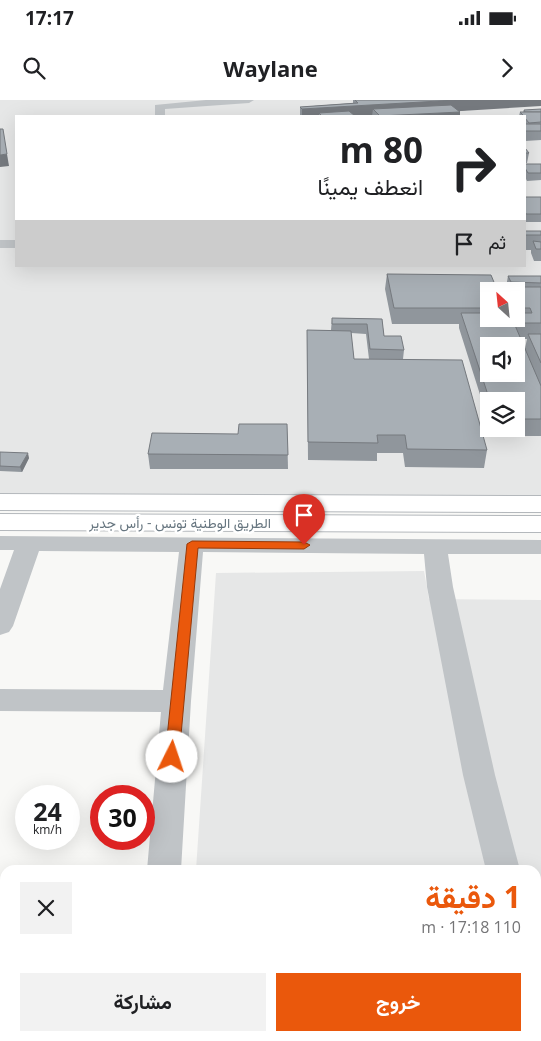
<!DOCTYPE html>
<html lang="ar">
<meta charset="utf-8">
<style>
body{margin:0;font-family:"Open Sans",Vazirmatn,sans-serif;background:#f2f2f2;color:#202124;direction:rtl;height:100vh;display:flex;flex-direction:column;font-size:19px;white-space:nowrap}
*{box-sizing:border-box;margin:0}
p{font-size:16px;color:#757577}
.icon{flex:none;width:28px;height:28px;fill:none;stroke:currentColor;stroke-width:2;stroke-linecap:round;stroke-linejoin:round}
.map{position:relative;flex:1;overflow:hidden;direction:ltr}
.sheet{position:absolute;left:0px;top:765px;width:541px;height:176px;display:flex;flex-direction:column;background:#fff;border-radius:15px 15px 0 0;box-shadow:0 5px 20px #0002;direction:rtl}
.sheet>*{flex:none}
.hud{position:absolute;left:15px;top:15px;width:511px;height:152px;border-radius:0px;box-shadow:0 5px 20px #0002;direction:rtl;background:#fff;color:#202124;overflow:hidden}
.needle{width:32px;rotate:333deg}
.tools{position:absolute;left:480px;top:182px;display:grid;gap:10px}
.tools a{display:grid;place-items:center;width:45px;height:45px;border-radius:0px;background:#fff;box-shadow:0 5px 20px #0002;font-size:25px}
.speed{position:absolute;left:15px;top:685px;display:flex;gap:10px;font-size:25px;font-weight:700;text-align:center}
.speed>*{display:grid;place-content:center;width:65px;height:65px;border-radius:50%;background:#fff;box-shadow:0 5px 20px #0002;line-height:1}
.speed small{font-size:12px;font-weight:400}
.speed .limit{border:8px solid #d22;background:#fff;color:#111}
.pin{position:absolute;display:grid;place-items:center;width:42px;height:42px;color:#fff;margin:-51px -21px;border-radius:50% 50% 50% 0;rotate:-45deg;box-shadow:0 0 5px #0007}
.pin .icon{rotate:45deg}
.me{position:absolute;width:55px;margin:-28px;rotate:4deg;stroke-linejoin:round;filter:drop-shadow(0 0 4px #0008)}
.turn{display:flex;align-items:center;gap:18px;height:105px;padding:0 20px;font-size:22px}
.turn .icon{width:65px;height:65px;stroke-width:2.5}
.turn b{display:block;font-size:35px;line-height:42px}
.then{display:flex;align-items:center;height:48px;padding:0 20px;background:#0003;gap:10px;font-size:19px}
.round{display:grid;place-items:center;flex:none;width:52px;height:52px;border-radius:0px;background:#f2f2f2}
.overview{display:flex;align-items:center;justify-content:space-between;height:85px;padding:0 20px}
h1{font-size:30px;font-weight:700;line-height:38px;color:#ea580c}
.action{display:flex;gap:10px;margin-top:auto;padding:10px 20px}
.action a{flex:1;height:58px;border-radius:0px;background:#ea580c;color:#fff;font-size:20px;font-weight:700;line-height:58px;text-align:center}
.action a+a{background:#f2f2f2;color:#202124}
.status{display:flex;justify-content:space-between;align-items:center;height:35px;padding:0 25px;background:#fff;direction:ltr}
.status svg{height:14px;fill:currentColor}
header{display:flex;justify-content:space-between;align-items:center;height:65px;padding:0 20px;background:#fff;font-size:22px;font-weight:700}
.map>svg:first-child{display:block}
.built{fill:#e6e7e7;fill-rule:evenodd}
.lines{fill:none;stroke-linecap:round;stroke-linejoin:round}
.major-casing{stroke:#b4b8bc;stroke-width:2}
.minor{fill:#c0c4c7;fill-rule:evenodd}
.major{fill:#fff;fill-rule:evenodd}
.wall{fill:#90969c;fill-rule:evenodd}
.shaded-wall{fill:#767a7f}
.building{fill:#a8afb5;stroke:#767a7f;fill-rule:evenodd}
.route{fill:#ea580c;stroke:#983908}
.labels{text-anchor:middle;stroke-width:5;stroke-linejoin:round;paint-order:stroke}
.street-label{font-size:14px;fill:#66757f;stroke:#fff}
</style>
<div class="status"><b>17:17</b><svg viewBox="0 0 49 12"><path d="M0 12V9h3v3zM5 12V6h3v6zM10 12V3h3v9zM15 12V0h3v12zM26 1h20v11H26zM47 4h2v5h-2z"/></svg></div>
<header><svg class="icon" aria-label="forward" viewBox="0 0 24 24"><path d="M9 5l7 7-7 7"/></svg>Waylane<svg class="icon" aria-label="search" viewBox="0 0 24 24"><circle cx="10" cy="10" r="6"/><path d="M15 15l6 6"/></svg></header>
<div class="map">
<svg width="541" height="941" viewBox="0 0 541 941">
<rect width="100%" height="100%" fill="#f8f8f6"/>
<g class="built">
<path d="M 0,0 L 541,0 L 541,395 L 0,395 ZM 16,16 L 525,16 L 525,166 L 16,166 ZM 489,191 L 516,191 L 516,219 L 489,219 ZM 489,246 L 516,246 L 516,274 L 489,274 ZM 489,301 L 516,301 L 516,329 L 489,329 Z"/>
<path d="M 424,471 L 429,499 L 541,500 L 541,941 L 184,941 L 184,936 L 536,936 L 536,770 L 196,770 L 216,473 Z"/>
</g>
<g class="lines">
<defs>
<g id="major">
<path d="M 0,394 L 541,396 L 541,412 L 0,410 Z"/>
<path d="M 0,414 L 541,416 L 541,432 L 0,430 Z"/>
</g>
</defs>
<use href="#major" class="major-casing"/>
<g class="minor">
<path d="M 206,0 L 254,0 L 249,3 L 165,9 L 165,16 L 155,16 L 155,5 Z"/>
<rect x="0" y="140" width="16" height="8"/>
<path d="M 0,436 L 541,440 L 541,454 L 448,454 L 453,487 L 495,675 L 520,770 L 486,770 L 463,675 L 427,487 L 424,454 L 203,452 L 191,601 L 181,770 L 147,770 L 161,612 L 0,611 L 0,589 L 163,590 L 179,452 L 39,451 L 13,526 L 9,532 L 0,535 L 0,489 L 14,450 L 0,450 Z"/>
<path d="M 536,870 L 541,872 L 541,909 L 536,908 Z"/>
<path d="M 128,936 L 168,936 L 167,941 L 127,941 Z"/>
<path d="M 382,936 L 432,936 L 430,941 L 380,941 Z"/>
</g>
<use href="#major" class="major"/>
</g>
<g class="wall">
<path d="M 353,0 L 541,0 L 459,11 L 460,12 L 460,16 L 300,16 L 300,7 L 353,3 Z"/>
<path d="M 541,9 L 541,40 L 525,41 L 525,16 L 519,16 L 520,12 L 523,12 L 524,10 Z"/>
<path d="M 525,48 L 529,53 L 527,63 L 525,63 Z"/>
<path d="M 525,64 L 541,64 L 541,80 L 527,81 L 525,77 Z"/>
<rect x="525" y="97" width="16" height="25"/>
<path d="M 525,131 L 541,131 L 541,161 L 534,161 L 531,153 L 531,150 L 525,150 Z"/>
<path d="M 387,174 L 496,187 L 506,187 L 508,176 L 541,176 L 541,336 L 493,336 L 491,329 L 516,329 L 516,301 L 489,301 L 489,323 L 459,228 L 459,224 L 392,224 L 385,189 ZM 489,191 L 516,191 L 516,219 L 489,219 ZM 521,239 L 527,239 L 525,248 Z"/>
<path d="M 332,218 L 382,219 L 384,236 L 404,250 L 403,259 L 369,259 L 366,234 L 351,233 L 354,259 L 487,350 L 484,368 L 405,367 L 403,353 L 377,353 L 377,361 L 308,360 L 307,230 L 331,230 Z"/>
<path d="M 287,324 L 288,369 L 150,369 L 148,354 L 238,334 Z"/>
<path d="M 0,352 L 29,358 L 22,372 L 0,371 Z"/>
</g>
<g class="shaded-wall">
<path d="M 451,0 L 541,0 L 541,6 L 380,16 L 373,9 L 372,16 L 322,16 L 319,13 L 319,16 L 302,16 L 302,9 Z"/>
<path d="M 460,12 L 460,16 L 384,16 Z"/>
<path d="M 7,54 L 9,66 L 0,67 L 0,55 Z"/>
<path d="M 28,353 L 29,358 L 22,372 L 20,367 Z"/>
</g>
<g class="building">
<path d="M 355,0 L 456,0 L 302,9 L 300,7 L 358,3 Z"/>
<path d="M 451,5 L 460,12 L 380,16 L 373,9 Z"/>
<path d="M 541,9 L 541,12 L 525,12 L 524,10 Z"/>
<path d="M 349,11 L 355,16 L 322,16 L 319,13 Z"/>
<path d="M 520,12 L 541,12 L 541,22 L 529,23 L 525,18 L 525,16 L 524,16 Z"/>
<rect x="525" y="24" width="16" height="7"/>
<path d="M 0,29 L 3,29 L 7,54 L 0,55 Z"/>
<path d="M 525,48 L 529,53 L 525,53 Z"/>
<path d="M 525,64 L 541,64 L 541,73 L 528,73 L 525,68 Z"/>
<path d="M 525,97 L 541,97 L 541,114 L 526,114 L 525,111 Z"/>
<rect x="525" y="131" width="16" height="4"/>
<path d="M 533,141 L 541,142 L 541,149 L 536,149 Z"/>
<path d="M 387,174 L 491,175 L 496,187 L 541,187 L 541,223 L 514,223 L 541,286 L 541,319 L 516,319 L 516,301 L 490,301 L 461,213 L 489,213 L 489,219 L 516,219 L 516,213 L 532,213 L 530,208 L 516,208 L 516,191 L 489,191 L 489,208 L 394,208 ZM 489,246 L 516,246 L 516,274 L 489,274 Z"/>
<path d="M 508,176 L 541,176 L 541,183 L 511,182 Z"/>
<path d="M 332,218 L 382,219 L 384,236 L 401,236 L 404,250 L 370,249 L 367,224 L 332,224 Z"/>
<path d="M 307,230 L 351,231 L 354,259 L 462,260 L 487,350 L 407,349 L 405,335 L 377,335 L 378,343 L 308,342 Z"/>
<path d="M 528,234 L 541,234 L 541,263 Z"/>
<path d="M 239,324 L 287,324 L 288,355 L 148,354 L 152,333 L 238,334 Z"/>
<path d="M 0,352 L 28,353 L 20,367 L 0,366 Z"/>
</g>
<path class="route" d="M 192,441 L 304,442 L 310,445 L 304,449 L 198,448 L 179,657 L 177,661 L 167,661 L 165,657 L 187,444 Z"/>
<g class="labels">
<g class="street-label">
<text x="180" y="428">الطريق الوطنية تونس - رأس جدير</text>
</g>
</g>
</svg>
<div class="tools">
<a><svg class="needle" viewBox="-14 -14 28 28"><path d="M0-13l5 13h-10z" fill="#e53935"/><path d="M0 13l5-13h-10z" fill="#757577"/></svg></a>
<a><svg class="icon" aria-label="sound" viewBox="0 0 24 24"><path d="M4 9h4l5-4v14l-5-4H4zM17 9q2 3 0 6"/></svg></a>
<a><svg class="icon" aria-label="layers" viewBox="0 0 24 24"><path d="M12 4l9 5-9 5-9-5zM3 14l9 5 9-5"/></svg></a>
</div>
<div class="speed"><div>24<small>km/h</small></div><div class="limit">30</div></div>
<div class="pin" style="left:304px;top:445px;background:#d93025"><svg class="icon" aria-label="arrive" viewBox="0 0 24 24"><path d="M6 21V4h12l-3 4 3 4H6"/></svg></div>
<svg class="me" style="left:172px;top:657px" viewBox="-20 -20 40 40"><circle r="19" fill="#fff"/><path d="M0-13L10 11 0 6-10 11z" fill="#ea580c"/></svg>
<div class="hud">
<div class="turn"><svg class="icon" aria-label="right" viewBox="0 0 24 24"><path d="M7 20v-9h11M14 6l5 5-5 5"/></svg><div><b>80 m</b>انعطف يمينًا</div></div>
<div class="then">ثم<svg class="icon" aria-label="arrive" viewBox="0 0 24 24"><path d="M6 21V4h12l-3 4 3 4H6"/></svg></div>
</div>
<section class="sheet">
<div class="overview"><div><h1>1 دقيقة</h1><p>110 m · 17:18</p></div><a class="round"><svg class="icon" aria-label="close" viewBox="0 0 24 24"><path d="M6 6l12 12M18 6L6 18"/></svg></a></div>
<div class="action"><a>خروج</a><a>مشاركة</a></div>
</section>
</div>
